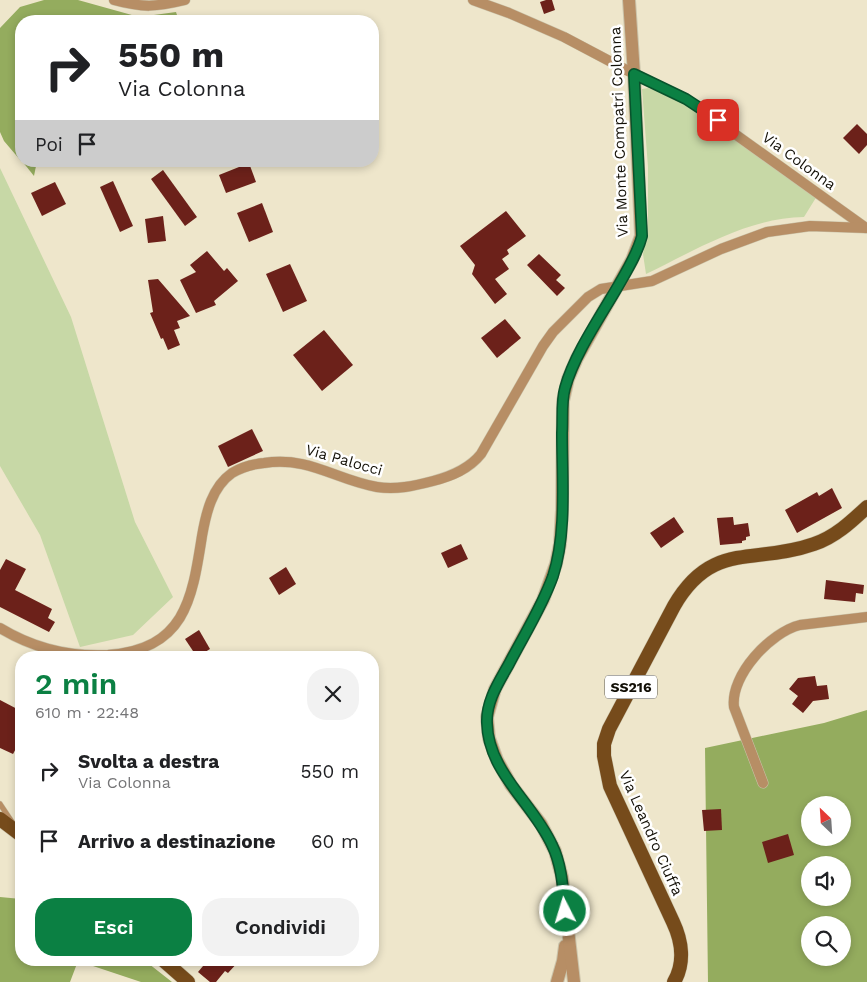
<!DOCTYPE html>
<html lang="it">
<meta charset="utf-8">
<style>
body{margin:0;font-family:"Work Sans",sans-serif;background:#f2f2f2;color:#202124;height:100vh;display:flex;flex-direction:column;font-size:19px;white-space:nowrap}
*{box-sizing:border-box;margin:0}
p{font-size:16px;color:#757577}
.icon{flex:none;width:28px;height:28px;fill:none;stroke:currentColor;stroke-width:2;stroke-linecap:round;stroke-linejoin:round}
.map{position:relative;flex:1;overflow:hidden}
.panel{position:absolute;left:15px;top:651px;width:364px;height:315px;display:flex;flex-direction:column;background:#fff;border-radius:20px;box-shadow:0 2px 8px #0003}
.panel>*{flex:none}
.hud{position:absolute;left:15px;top:15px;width:364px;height:152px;border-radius:20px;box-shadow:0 2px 8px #0003;background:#fff;color:#202124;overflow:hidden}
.needle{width:32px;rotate:335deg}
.buttons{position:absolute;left:801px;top:796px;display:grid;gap:10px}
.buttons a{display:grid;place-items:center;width:50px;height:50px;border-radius:50%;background:#fff;box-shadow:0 2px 8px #0003;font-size:25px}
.pin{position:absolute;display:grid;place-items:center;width:42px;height:42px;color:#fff;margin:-21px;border-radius:10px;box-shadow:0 2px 8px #0006}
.me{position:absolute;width:55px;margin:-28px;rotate:355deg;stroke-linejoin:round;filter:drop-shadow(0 0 4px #0008)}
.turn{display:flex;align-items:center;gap:18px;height:105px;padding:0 20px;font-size:22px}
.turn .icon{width:65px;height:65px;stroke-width:2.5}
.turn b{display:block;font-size:35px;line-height:42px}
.then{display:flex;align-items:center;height:48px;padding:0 20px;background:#0003;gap:10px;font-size:19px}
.round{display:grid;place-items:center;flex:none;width:52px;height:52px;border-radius:20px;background:#f2f2f2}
.overview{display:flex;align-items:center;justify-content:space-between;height:85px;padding:0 20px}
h1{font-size:30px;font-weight:600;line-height:38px;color:#0b8043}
.primary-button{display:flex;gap:10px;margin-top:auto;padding:10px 20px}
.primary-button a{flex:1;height:58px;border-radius:20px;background:#0b8043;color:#fff;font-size:20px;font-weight:600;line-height:58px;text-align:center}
.primary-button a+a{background:#f2f2f2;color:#202124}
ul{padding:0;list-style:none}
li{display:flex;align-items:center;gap:15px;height:70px;padding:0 20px}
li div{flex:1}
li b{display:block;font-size:19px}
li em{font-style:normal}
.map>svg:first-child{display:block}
.green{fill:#c7d8a6}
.forest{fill:#94ac5e;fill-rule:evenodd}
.building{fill:#6c211a}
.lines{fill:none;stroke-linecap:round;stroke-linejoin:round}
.service-casing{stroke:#cbc4ab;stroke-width:6}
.minor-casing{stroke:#cbc4ab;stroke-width:11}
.tertiary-casing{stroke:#cbc4ab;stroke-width:14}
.primary-casing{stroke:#cbc4ab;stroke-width:15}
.service{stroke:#b78e65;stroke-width:5}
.minor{stroke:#b78e65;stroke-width:10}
.tertiary{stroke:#b78e65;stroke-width:12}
.primary{stroke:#764b1b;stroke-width:14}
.route-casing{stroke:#07532c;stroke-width:12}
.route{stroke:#0b8043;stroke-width:9}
.labels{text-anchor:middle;stroke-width:5;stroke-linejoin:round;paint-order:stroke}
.shield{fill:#fff;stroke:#595751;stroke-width:1}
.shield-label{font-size:14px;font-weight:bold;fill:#120f06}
.street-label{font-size:15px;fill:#120f06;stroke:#fff}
</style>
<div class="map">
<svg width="867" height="982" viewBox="0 0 867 982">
<rect width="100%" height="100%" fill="#eee6cb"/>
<g class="green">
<path d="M 648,88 L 670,95 L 710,120 L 817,196 L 804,217 C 747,218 696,250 646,274 L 643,254 L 648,224 L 648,167 L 642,89 Z"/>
<path d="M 0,168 L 71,317 L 135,522 L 173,597 L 133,635 L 80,647 L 40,535 L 0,466 Z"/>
</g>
<g class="forest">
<path d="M 44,0 L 78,0 L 139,17 L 176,12 L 179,21 L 21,21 L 21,161 L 4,141 L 0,132 L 0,28 L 20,7 Z"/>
<path d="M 22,161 L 37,161 L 34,176 Z"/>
<path d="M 867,710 L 867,982 L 708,982 L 705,748 L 824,723 ZM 810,805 L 842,805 L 842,838 L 810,838 ZM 810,865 L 842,865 L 842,898 L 810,898 ZM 810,925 L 842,925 L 842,958 L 810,958 Z"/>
<path d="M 0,897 L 21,899 L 21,960 L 144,960 L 172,982 L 141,982 L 78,961 L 70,982 L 0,982 Z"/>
</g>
<g class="building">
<path d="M 546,0 L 552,0 L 555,10 L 544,14 L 540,2 Z"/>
<path d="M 857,124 L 867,134 L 867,145 L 859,154 L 843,138 Z"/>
<path d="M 249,163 L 256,182 L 226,193 L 219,175 Z"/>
<path d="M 163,170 L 197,217 L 185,226 L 151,179 Z"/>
<path d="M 113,181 L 133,226 L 120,232 L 100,187 Z"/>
<path d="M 55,182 L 66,204 L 42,216 L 31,193 Z"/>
<path d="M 262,203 L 273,232 L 249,242 L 237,213 Z"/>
<path d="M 506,211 L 526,236 L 507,250 L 509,254 L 502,259 L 509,269 L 495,279 L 507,294 L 495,304 L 472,274 L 475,265 L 460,246 Z"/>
<path d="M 163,216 L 166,241 L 148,243 L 145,219 Z"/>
<path d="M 207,251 L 224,271 L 227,268 L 238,281 L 214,301 L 216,305 L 196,313 L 180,280 L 196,272 L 190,265 Z"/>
<path d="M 539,254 L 561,275 L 556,280 L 565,288 L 557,296 L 527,265 Z"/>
<path d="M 290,264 L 307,301 L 283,312 L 266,274 Z"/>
<path d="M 158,279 L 190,316 L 177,321 L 180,328 L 174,330 L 180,345 L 168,350 L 163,338 L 161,339 L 150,313 L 153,312 L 148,280 Z"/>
<path d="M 505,319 L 521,338 L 497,358 L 481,338 Z"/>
<path d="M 324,330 L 353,365 L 322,391 L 293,355 Z"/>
<path d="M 252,429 L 263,451 L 228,467 L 218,446 Z"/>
<path d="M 832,488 L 842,508 L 797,533 L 785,510 L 817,492 L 819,496 Z"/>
<path d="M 674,517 L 684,532 L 661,548 L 650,533 Z"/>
<path d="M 733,517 L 734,525 L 748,523 L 750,536 L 746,537 L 746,540 L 742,541 L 742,543 L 720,545 L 717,518 Z"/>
<path d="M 461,544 L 468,559 L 448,568 L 441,553 Z"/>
<path d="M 6,559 L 26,569 L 15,590 L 52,609 L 48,618 L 55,622 L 49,632 L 0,607 L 0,570 Z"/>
<path d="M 286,567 L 296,584 L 279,595 L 269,578 Z"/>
<path d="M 826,580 L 864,585 L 863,594 L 856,593 L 855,602 L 824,599 Z"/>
<path d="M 199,630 L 210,649 L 197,657 L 185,639 Z"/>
<path d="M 815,676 L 817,686 L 827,685 L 829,699 L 813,701 L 803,713 L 792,704 L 798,696 L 789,689 L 798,678 Z"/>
<path d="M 0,700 L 21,711 L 21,739 L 13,754 L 0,748 Z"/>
<path d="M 721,809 L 722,830 L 704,831 L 702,810 Z"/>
<path d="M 788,834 L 794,855 L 768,863 L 762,842 Z"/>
<path d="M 208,960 L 240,960 L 228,973 L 225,971 L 216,982 L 210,982 L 198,972 Z"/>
</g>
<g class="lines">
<defs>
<path id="service" d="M 0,804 L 12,822"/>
<g id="minor">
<path d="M 114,0 C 143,8 156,7 185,0"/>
<path d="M 473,0 L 509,13 L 564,37 L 634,74 L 686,99 L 866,228"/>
<path d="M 0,628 C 33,648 70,657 108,655 C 185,649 192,600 202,536 C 206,513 212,487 232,473 C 242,467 253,464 264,463 C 309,456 336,480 377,487 C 396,490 414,486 433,481 C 452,476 469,469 481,454 L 543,346 L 553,332 L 588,297 L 601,289 L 652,281 L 721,249 L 767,232 L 810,226 L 866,228"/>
<path d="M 763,783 L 734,707 C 730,675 771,632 800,625 L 867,617"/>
</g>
<g id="tertiary">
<path d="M 557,982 L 563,961 L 565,946"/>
<path d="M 574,982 L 562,877 L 555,851 L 541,824 L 511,785 L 497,760 L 489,738 L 487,717 L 495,689 L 543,600 L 556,564 L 560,544 L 562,510 L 563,401 L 568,379 L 577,358 L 632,260 L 641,236 L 634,74 L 629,0"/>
</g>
<g id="primary">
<path d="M 0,819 L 21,835"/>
<path d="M 163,960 L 188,982"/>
<path d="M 674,982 C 685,963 682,941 673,922 L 610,786 L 604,756 L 604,744 L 609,729 L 674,606 C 712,540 755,565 814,544 C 835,537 851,522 867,507"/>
</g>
</defs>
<use href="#service" class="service-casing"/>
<use href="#minor" class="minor-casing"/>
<use href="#tertiary" class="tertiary-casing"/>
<use href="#primary" class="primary-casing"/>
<use href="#service" class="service"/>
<use href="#minor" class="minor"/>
<use href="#tertiary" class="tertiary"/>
<use href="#primary" class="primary"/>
</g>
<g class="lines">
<defs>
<path id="route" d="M 565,911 C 563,889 562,865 552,845 C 533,803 488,772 487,723 C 486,701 499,682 509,664 C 524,635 542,607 553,576 C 567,533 562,478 562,433 C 563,418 561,402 565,388 C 575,352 603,313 621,281 C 629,267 638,252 642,236 L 634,74 L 686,99 L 718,120"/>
</defs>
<use href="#route" class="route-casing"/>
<use href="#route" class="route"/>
</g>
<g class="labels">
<rect class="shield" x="605" y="675.5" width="52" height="23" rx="4"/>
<g class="shield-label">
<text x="631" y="692">SS216</text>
</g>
<g class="street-label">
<text transform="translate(619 132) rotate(-92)" y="5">Via Monte Compatri Colonna</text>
<text transform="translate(799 161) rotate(36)" y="5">Via Colonna</text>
<text transform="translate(344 460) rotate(16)" y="5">Via Palocci</text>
<text transform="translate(651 833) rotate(66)" y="5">Via Leandro Ciuffa</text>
</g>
</g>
</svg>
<div class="buttons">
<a><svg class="needle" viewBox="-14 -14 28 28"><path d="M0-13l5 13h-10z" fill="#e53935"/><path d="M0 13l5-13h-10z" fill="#757577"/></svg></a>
<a><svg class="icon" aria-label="sound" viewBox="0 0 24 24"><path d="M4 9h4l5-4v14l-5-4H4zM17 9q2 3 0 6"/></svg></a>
<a><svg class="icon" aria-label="search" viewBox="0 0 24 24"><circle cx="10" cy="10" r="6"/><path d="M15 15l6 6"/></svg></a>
</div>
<div class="pin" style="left:718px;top:120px;background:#d93025"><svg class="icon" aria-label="arrive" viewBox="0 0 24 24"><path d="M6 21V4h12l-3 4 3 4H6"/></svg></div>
<svg class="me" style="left:565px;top:911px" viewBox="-20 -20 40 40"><circle r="17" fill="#0b8043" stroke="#fff" stroke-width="3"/><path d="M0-11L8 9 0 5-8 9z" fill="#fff"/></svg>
<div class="hud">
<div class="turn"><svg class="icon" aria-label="right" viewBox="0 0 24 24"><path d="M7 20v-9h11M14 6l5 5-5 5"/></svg><div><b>550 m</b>Via Colonna</div></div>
<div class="then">Poi<svg class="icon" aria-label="arrive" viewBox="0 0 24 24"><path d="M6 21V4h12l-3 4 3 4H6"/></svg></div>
</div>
<section class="panel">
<div class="overview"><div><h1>2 min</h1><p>610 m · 22:48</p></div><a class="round"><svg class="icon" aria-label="close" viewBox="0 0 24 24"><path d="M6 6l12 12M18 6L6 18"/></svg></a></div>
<ul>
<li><svg class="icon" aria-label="right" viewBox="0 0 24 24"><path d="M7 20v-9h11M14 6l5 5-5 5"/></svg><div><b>Svolta a destra</b><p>Via Colonna</p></div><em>550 m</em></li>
<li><svg class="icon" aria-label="arrive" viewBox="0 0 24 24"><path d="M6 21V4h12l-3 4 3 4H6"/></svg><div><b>Arrivo a destinazione</b></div><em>60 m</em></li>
</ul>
<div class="primary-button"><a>Esci</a><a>Condividi</a></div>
</section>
</div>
